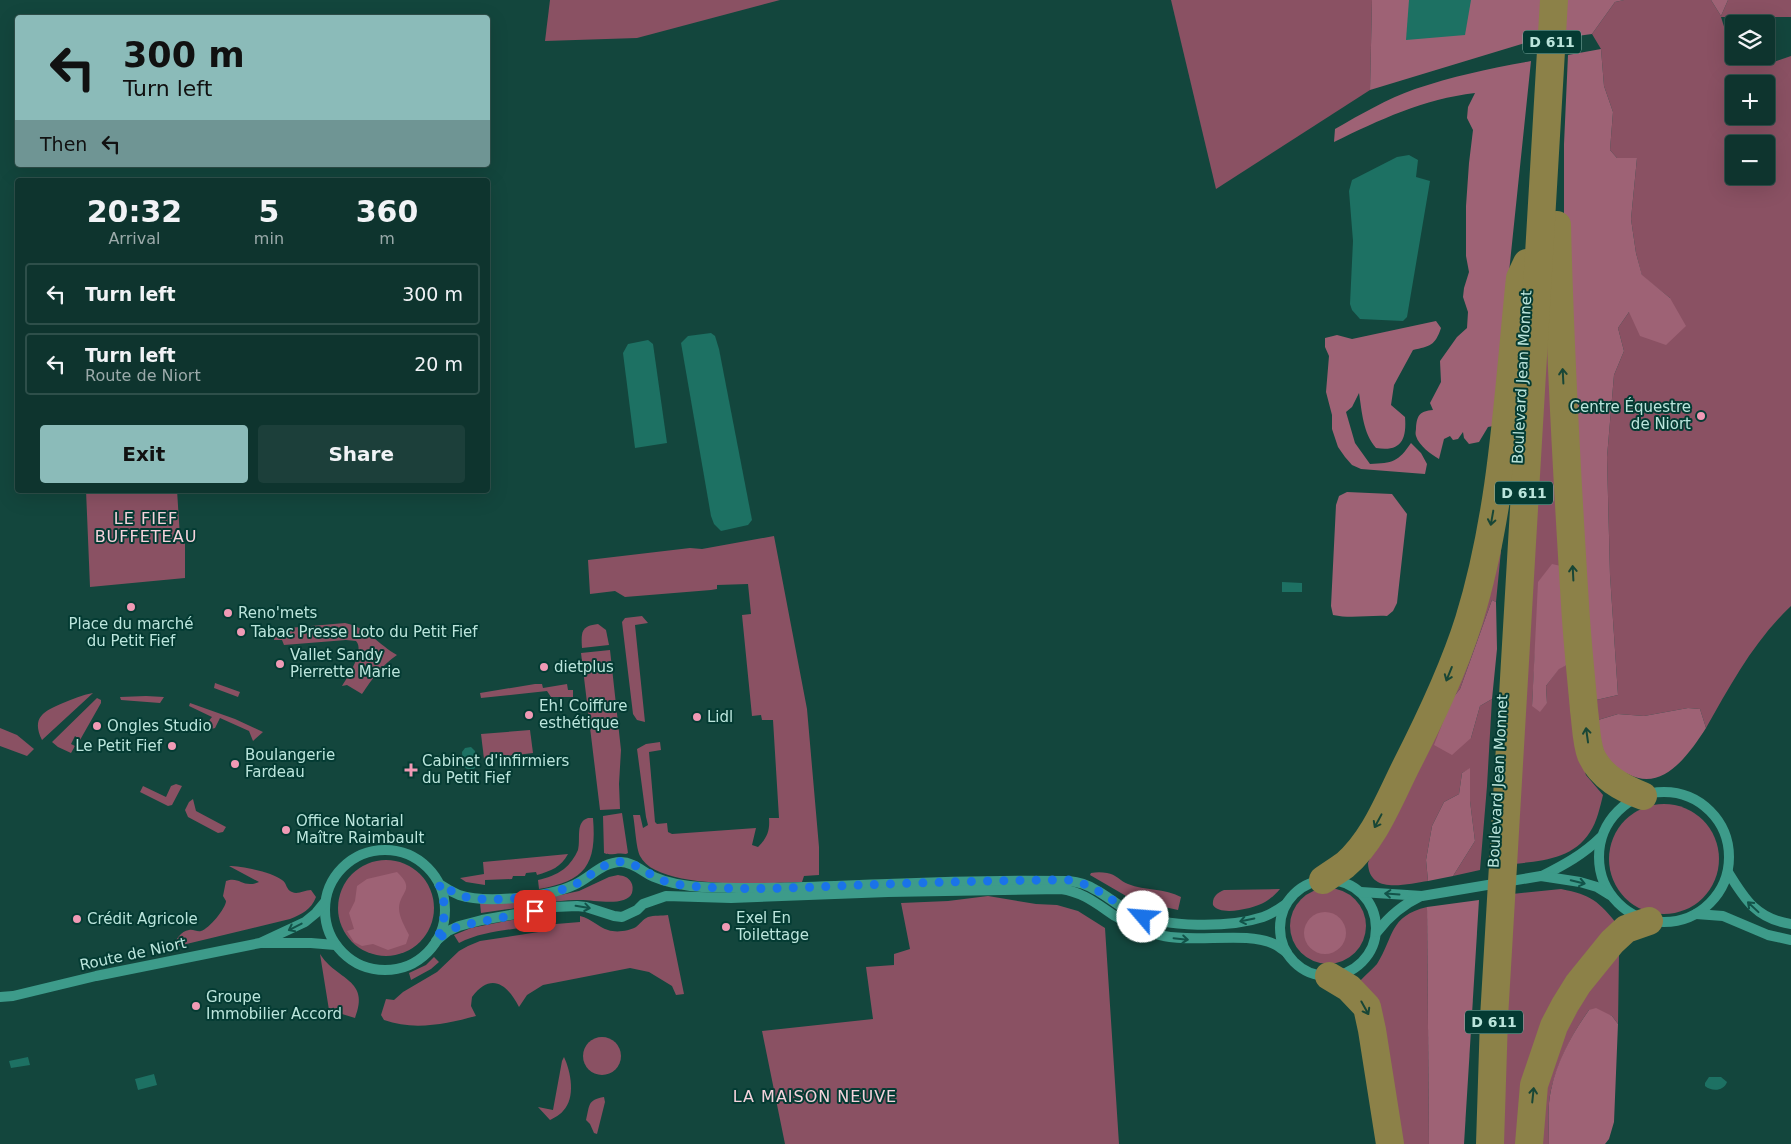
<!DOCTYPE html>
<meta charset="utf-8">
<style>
body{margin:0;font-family:"DejaVu Sans",sans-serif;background:#1c3f3a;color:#f1f3f6;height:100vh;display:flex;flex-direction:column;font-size:19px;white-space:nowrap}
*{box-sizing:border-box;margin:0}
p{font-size:16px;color:#9baaaa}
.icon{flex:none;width:28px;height:28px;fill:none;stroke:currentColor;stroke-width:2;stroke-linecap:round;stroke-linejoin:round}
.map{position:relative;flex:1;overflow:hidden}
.sheet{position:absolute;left:15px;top:178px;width:475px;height:315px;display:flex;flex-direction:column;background:#0e342e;border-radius:5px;box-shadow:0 5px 20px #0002,0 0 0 1px #2e4f4a}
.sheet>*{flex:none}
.hud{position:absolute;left:15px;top:15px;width:475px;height:152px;border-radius:5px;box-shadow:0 5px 20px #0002,0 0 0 1px #2e4f4a;background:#8bbbb9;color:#111;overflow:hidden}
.tools{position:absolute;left:1725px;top:15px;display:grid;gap:10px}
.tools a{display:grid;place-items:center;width:50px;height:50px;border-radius:5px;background:#0e342e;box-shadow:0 5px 20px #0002,0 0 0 1px #2e4f4a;font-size:25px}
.pin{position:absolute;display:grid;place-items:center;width:42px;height:42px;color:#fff;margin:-21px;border-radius:10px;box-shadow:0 2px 8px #0006}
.me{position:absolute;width:55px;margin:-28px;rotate:297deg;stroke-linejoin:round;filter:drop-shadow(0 0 4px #0008)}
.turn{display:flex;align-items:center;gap:18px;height:105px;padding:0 25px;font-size:22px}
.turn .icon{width:65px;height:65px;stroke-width:2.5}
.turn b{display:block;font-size:35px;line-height:42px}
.then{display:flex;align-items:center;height:48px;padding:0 25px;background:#0003;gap:10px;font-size:19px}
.eta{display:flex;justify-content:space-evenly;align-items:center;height:85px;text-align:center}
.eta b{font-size:30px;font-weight:700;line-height:35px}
.cta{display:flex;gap:10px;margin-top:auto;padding:10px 25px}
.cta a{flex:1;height:58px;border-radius:5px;background:#8bbbb9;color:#111;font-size:20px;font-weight:700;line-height:58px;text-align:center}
.cta a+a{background:#1c3f3a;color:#f1f3f6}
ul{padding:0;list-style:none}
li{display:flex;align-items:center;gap:15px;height:62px;margin:0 10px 8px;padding:0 15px;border:2px solid #2e4f4a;border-radius:5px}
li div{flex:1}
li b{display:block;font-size:19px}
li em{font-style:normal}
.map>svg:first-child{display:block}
.green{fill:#8a5163;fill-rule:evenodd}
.forest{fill:#9e6275}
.water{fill:#1d7163}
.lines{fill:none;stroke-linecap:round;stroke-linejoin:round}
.secondary{stroke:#3d9b8a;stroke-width:10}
.primary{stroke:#8c8148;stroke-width:28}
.oneway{stroke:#184636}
.oneway2{stroke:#125349}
.route{stroke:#1a73e8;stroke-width:9;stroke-dasharray:0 16.2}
.poi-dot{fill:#f09ab5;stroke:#043b33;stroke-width:2}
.labels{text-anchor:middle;stroke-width:4;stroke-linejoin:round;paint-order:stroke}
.shield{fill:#043b33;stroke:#84b2a9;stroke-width:1}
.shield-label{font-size:14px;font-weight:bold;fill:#bbe5dc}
.street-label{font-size:15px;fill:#bbe5dc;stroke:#043b33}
.poi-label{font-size:15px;fill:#bbe5dc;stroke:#043b33;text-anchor:start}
.neighbourhood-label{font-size:16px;letter-spacing:1px;fill:#f5d3dc;stroke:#043b33}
</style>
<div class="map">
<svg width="1791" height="1144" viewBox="0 0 1791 1144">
<rect width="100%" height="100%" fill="#13463d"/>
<g class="green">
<path d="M 550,0 L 780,0 L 637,38 L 545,41 Z"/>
<path d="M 1171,0 L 1372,0 L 1370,90 L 1216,189 Z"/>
<path d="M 1624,0 L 1711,0 L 1721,16 L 1728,0 L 1791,0 L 1791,17 L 1721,17 L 1726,33 L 1734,38 L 1734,56 L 1747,56 L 1748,59 L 1771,63 L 1791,56 L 1791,606 C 1754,641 1731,684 1706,728 L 1700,709 L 1688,708 L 1644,716 L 1618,714 L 1598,720 L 1596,700 L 1618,695 L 1610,575 L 1607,457 L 1614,375 L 1624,351 L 1618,328 L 1629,312 L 1670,298 L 1642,276 L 1636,253 L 1631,219 L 1637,158 L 1617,158 L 1610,150 L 1613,112 L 1604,86 L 1601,49 L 1592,34 L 1615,2 ZM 1734,84 L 1766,84 L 1766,116 L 1734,116 ZM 1734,144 L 1766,144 L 1766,176 L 1734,176 Z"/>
<path d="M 1547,294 L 1561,566 L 1535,653 L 1532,706 L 1547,703 L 1546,686 L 1559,668 L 1569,664 L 1580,754 L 1586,775 L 1603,795 C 1600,807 1597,822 1590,832 C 1573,859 1542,861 1513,864 Z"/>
<path d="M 86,490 L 177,490 L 180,537 L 185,540 L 185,578 L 90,587 Z"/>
<path d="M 1503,530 L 1496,602 L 1492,600 L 1460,689 L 1452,699 L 1471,738 L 1480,706 L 1492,699 L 1487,786 L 1480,870 L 1453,876 L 1475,841 L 1470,801 L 1470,769 L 1462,773 L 1459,794 L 1444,802 L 1432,826 L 1426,860 L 1428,881 C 1406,884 1369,895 1368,863 Z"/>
<path d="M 774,536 L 807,709 L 819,847 L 819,875 L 804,876 L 802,882 C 769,883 657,891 640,856 C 636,848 635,825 633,815 L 640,815 L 643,828 L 648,825 L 646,817 L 637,749 L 646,744 L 660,742 L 661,750 L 649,752 L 655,822 L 657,824 L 667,823 L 668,832 L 672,834 L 756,828 L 752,845 L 758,847 C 767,838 770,831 769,818 L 779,818 L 773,720 L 762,720 L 761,715 L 752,716 L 742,615 L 751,614 L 748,584 L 717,585 L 717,589 L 711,590 L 625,597 L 615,591 L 590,594 L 588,560 L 690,548 L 702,549 Z"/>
<path d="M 642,616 L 648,623 L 635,625 L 645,722 L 637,720 L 633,714 L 622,622 L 625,618 Z"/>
<path d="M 345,623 C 366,627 379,645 397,655 C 382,665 372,679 362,694 L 347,685 L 342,686 C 348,677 365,650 356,641 L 346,640 L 284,645 L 282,640 L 274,640 L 275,632 L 277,629 Z"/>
<path d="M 598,624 L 606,630 L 609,645 L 582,648 C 581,632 581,626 598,624 Z"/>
<path d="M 610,650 L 621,750 L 619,784 L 620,809 L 600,810 L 581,653 Z"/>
<path d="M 215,683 L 240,692 L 238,697 L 214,688 Z"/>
<path d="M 535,684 L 542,684 L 543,688 L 567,684 L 568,690 L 573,690 L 573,697 L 551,697 L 547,691 L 481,698 L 480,693 Z"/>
<path d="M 93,693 L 42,740 C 31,717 44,711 63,703 C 73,699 82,695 93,693 Z"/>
<path d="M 146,696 L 164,697 L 160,703 L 121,700 L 120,697 Z"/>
<path d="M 97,698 L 101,700 L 101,703 L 80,740 L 75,736 L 71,744 L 75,746 L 71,753 L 58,747 L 52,742 Z"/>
<path d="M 190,703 L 235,719 L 263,732 L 253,741 L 249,731 L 220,718 L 215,728 L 211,729 L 208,727 L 207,723 L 212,717 L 189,706 Z"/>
<path d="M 0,728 L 17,735 L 34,749 L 27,756 L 0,746 Z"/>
<path d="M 530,730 L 533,753 L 484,759 L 481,734 Z"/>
<path d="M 176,784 L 182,786 L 172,805 L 168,806 L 140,792 L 143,786 L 166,797 L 171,786 Z"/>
<path d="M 193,799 L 196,811 L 226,827 L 223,832 L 218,833 L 188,817 L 185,810 L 189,802 Z"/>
<circle cx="1664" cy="859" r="55"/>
<path d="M 622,813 L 628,853 L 626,854 C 618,852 610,856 604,853 L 603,816 Z"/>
<path d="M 588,818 L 593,818 C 597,865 585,881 539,889 L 538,880 C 547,878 556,875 564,869 C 570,864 575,857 578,850 C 581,839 575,822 588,818 Z"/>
<path d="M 568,854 C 561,867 551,871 537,875 L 536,872 L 526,873 L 525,876 L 513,876 L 512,879 L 485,880 L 485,885 L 466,882 L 460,878 L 484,874 L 483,862 Z"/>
<circle cx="386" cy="908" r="48"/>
<path d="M 229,866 C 241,866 272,872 282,880 C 287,883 286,890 292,892 C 298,895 304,890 311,890 L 316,897 C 311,910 302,914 290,919 L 174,947 C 175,940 181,931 189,930 C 193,929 197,932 201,931 C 209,929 226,908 226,901 L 223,896 L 226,881 C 240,876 243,889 259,882 Z"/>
<path d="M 1091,873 C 1096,872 1102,872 1107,873 C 1116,874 1120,881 1128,884 C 1145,891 1165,888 1181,897 L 1178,910 L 1133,900 L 1090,875 Z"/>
<path d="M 618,875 C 624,876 628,877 631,882 C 633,885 633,889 632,893 C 626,908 591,899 578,900 C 565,900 552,902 539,904 L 538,900 L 579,891 L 609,877 Z"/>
<circle cx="1328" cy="926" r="38"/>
<path d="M 1280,889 C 1276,894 1270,899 1265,902 C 1255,908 1220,917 1213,905 C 1212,897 1217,893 1224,890 Z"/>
<path d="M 1561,889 C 1592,895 1598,901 1618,925 L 1588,957 L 1524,1144 L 1500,1144 L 1512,894 Z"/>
<path d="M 988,896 L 1036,904 L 1057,905 L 1078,911 L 1105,928 L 1119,1144 L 785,1144 L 762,1031 L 873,1019 L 866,967 L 894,965 L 894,954 L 910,949 L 901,903 L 948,901 Z"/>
<path d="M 530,901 L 530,906 L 481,913 L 480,903 Z"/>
<path d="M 1427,907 L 1429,1144 L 1400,1144 L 1360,981 C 1365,975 1372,970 1377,964 C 1394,937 1389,916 1427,907 Z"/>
<path d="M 668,915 L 684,994 L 676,995 L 672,986 L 649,972 L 630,968 L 543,985 L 527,995 L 519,1007 C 507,984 491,972 472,997 L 471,1006 L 476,1016 C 446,1024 414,1031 384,1020 L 381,1015 L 386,999 L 394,1000 L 403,992 L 437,972 L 459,951 L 468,946 L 480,941 L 545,931 L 544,925 L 580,922 L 580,916 C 592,919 598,927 608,930 C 616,933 629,931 636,927 C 640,924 643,919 648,917 C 654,915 662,916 668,915 Z"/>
<path d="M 532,916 L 534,926 C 509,930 483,931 459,943 L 454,935 L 471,928 Z"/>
<path d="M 1619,953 L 1618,1024 L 1612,1016 L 1589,1010 C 1572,1034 1558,1061 1551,1090 C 1547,1107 1549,1126 1549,1144 L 1540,1144 L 1543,1099 L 1556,1049 L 1596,977 Z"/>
<path d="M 320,954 C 336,980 371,979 355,1018 L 329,1010 Z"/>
<path d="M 434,957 L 439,962 L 431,969 L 411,980 L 409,973 L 426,965 Z"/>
<circle cx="602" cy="1056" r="19"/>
<path d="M 564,1057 C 571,1072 576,1098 563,1111 C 560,1115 554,1118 550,1120 L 538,1107 L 553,1110 L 562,1061 Z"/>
<path d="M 604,1097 L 605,1102 L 597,1134 L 594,1133 L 590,1124 L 586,1120 C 590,1105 587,1100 604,1097 Z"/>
</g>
<g class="forest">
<path d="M 1372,0 L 1624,0 L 1615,2 L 1592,34 L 1525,43 L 1370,90 Z"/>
<path d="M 1711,0 L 1728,0 L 1721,16 Z"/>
<path d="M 1601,49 L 1604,86 L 1613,112 L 1610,150 L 1617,158 L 1637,158 L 1631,219 L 1636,253 L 1642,275 L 1670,298 L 1686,326 L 1666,345 L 1640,336 L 1629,312 L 1618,328 L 1624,351 L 1614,375 L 1607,457 L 1610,575 L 1618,695 L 1596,700 L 1589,639 L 1564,285 L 1564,144 L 1568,55 Z"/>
<path d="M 1531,61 L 1493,426 L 1488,427 L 1479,442 L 1469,444 L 1464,438 L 1463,432 L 1458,439 L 1453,440 L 1450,436 L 1444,439 L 1439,459 C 1431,454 1419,446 1416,436 C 1415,433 1416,431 1416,428 C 1417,415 1420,411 1433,410 L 1430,403 L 1441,382 L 1440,361 L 1457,337 L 1467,328 L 1468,312 L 1463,297 L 1464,288 L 1469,272 L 1466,256 L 1466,206 L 1469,163 L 1473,130 L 1467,118 L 1468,107 L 1475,93 C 1424,99 1379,120 1334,142 L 1335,129 C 1361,114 1387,99 1415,89 C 1453,76 1492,68 1531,61 Z"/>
<path d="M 1436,321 L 1441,328 C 1435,346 1430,346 1413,350 L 1394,385 L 1391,405 L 1405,417 C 1407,441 1400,452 1376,448 C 1363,433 1362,412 1359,393 L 1352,407 L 1346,412 L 1355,443 L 1370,464 C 1393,463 1398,462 1411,443 L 1421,453 L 1427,464 L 1425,474 L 1361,469 L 1352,465 L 1345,457 L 1338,447 L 1332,429 L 1332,415 L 1326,392 L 1329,356 L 1325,347 L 1325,338 L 1337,335 L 1352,339 Z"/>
<path d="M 1347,492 L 1392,494 L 1407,514 L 1397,603 L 1393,611 L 1387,616 C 1369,615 1351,619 1333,615 L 1331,606 L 1336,505 L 1339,496 Z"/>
<path d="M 1552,564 L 1561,566 L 1569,664 L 1559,669 L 1546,686 L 1547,703 L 1540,712 L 1532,706 L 1538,582 Z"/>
<path d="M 1492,600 L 1496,602 L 1497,649 L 1492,699 L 1480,706 L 1471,738 L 1452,755 L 1434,745 L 1452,699 L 1460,689 Z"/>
<path d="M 1688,708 L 1700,709 L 1706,728 C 1689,754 1663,793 1628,774 C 1623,772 1617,770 1614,767 C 1601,756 1600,735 1598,720 L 1618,714 L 1644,716 Z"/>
<path d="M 1470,768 L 1470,801 L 1475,841 L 1453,876 L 1428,881 L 1426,860 L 1432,826 L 1444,802 L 1459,794 L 1462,773 Z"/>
<path d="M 397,872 C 416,890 400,891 399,908 C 399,917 405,927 409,935 L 406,944 L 388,950 L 373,944 L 362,946 L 354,942 L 347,931 L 354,929 L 349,913 L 355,901 L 357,886 L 367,879 Z"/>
<path d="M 1479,900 L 1464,1144 L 1429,1144 L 1427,907 Z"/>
<circle cx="1325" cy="933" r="21"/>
<path d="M 1596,1008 L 1612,1016 L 1618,1024 L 1614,1122 L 1609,1139 L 1605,1144 L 1549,1144 C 1549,1126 1547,1107 1551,1090 C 1557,1061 1572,1034 1589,1010 Z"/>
</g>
<g class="water">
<path d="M 1409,0 L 1471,0 L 1465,35 L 1406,40 Z"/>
<path d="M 1409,155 L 1418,160 L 1416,177 L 1430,181 L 1407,317 L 1403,321 L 1360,319 L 1352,310 L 1350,304 L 1353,241 L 1349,191 L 1352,180 L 1397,157 Z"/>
<path d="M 711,333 L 715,336 L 719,349 L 752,520 L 748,525 L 721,531 L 714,524 L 711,516 L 681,343 L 688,336 Z"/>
<path d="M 648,340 L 653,344 L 667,443 L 635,448 L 623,353 L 628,344 Z"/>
<path d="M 1282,582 L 1302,583 L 1302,592 L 1282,592 Z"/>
<path d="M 471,747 L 475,751 L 477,765 L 474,769 L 467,769 L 463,766 L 462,752 L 465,748 Z"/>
<path d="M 28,1057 L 30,1065 L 11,1068 L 9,1061 Z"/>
<path d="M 154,1074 L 157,1085 L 138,1090 L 135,1079 Z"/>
<path d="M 1709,1077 L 1721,1077 L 1727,1082 C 1724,1091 1712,1092 1705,1086 L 1705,1083 Z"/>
</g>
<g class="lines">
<g class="secondary">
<circle cx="1664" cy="857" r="65"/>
<circle cx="385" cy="910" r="60"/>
<path d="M 1728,872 C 1745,900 1757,919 1791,924"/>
<path d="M 1542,876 C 1564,865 1584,854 1601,837"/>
<circle cx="1328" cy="928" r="48"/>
<path d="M 439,884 C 445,888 452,892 459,895 C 487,904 548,897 574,885 C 590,878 602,862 621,862 C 633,862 643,872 654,877 C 670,884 686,886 702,887 C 764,890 826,886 887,884 C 948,881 1008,880 1069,881 C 1078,882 1086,884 1094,889 C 1108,896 1119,907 1133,913 C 1166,928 1229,928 1263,917 C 1272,914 1279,909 1286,904"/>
<path d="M 1361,892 L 1422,896 L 1541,876 L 1580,882 L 1597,887 L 1610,895"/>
<path d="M 1696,914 L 1723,916 L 1768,935 L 1791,940"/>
<path d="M 1377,932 C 1389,916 1402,905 1421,896"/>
<path d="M 436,941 L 448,931 L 459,926 L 482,920 L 555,907 L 577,906 L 586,907 L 614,916 L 622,917 L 637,910 L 643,904 L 666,896 L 731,898 L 888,892 L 1061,889 C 1083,892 1097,904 1115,916 C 1131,925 1147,933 1164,936 C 1196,943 1248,931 1274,944 C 1279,946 1283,950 1287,953"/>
<path d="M 261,943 L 311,943 L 335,945"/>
<path d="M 0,997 L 13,996 L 96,976 L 260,943 L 305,922 L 316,913 L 325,902"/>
</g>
<g class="primary">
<path d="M 1557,225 C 1560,352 1567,478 1575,604 C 1577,640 1581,675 1584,710 C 1586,724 1586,742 1591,755 C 1601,777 1622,788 1643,796"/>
<path d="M 1323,880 C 1330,875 1338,870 1345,865 C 1374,840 1389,800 1406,766 C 1430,719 1453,671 1469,620 C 1503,510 1508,392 1520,278 L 1527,263"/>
<path d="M 1329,976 L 1349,988 L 1367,1007 L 1372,1030 L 1390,1144"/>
<path d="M 1490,1144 L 1494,1018 L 1554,0"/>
<path d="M 1529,1144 L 1534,1085 L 1554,1026 L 1565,1005 L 1578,984 L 1612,942 L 1626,929 L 1649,921"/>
</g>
</g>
<defs><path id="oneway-shaft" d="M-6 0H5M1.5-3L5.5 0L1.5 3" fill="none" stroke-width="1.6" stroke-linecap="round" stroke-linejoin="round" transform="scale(1.25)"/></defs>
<g class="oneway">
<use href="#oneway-shaft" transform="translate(1563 376) rotate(-93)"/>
<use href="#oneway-shaft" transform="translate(1492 518) rotate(100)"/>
<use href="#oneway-shaft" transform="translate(1573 573) rotate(-93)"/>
<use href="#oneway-shaft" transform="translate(1449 674) rotate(112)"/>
<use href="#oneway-shaft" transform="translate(1587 735) rotate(-98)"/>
<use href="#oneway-shaft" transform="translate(1378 821) rotate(118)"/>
<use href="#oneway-shaft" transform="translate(1365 1008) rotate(61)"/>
<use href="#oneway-shaft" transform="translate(1533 1095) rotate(-84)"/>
</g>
<g class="oneway2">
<use href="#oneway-shaft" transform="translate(1578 882) rotate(13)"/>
<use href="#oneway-shaft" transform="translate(1392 894) rotate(-176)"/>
<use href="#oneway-shaft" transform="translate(583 907) rotate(9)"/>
<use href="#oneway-shaft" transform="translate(1753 907) rotate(-137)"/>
<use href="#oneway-shaft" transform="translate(1247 920) rotate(168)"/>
<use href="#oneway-shaft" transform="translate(295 927) rotate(153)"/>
<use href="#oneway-shaft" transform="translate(1181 939) rotate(6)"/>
</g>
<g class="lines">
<path class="route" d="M 535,911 L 459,926 L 448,931 L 436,941 C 446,922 447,905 439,884 C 448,889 456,894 466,897 C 494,903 548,897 574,885 C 589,878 600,864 617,862 C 633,860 647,874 662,880 C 674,885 689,886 702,887 C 764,891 826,886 887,884 C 948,882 1008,880 1068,880 C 1078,882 1086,884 1095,889 C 1111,898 1125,910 1143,917"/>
</g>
<g class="poi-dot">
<circle cx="1701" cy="416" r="5"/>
<circle cx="131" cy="607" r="5"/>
<circle cx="228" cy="613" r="5"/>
<circle cx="241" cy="632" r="5"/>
<circle cx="280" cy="664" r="5"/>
<circle cx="544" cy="667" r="5"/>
<circle cx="529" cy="715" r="5"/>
<circle cx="697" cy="717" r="5"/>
<circle cx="97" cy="726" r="5"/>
<circle cx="172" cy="746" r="5"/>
<circle cx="235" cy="764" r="5"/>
<path d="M408.5 762.5h5v5h5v5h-5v5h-5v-5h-5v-5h5z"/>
<circle cx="286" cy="830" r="5"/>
<circle cx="77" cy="919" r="5"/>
<circle cx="726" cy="927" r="5"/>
<circle cx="196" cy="1006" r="5"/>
</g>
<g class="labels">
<g class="shield">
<rect x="1523" y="30.5" width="58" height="23" rx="4"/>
<rect x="1495" y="481.5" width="58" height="23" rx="4"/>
<rect x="1465" y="1010.5" width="58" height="23" rx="4"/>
</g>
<g class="shield-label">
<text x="1552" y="47">D 611</text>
<text x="1524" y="498">D 611</text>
<text x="1494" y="1027">D 611</text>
</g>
<g class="street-label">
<text transform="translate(1522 377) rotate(-87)" y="5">Boulevard Jean Monnet</text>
<text transform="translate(1498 781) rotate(-87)" y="5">Boulevard Jean Monnet</text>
<text transform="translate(133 954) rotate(-12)" y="5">Route de Niort</text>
</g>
<g class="poi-label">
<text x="1691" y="412" text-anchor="end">Centre Équestre<tspan x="1691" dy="17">de Niort</tspan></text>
<text x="238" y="618">Reno'mets</text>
<text x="131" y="629" text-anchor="middle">Place du marché<tspan x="131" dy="17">du Petit Fief</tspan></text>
<text x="251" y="637">Tabac Presse Loto du Petit Fief</text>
<text x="290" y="660">Vallet Sandy<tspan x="290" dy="17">Pierrette Marie</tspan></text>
<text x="554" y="672">dietplus</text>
<text x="539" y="711">Eh! Coiffure<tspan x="539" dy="17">esthétique</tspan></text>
<text x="707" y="722">Lidl</text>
<text x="107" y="731">Ongles Studio</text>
<text x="162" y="751" text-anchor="end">Le Petit Fief</text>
<text x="245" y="760">Boulangerie<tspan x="245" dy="17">Fardeau</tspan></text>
<text x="422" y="766">Cabinet d'infirmiers<tspan x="422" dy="17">du Petit Fief</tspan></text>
<text x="296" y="826">Office Notarial<tspan x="296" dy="17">Maître Raimbault</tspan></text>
<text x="736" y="923">Exel En<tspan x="736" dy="17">Toilettage</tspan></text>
<text x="87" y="924">Crédit Agricole</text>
<text x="206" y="1002">Groupe<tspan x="206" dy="17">Immobilier Accord</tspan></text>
</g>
<g class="neighbourhood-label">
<text x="146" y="524">LE FIEF<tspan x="146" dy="18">BUFFETEAU</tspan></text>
<text x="815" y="1102">LA MAISON NEUVE</text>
</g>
</g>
</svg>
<div class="tools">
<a><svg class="icon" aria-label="layers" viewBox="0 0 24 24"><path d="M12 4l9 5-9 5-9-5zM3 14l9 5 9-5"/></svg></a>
<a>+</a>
<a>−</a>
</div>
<div class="pin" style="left:535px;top:911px;background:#d93025"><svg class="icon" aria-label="arrive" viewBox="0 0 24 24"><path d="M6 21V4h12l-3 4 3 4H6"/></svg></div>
<svg class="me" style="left:1143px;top:917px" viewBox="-20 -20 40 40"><circle r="19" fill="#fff"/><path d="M0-13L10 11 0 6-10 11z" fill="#1a73e8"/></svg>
<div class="hud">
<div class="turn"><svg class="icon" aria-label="left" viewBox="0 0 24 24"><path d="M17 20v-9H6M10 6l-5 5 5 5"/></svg><div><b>300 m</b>Turn left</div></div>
<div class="then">Then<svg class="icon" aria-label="left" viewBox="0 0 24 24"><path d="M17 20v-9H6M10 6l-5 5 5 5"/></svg></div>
</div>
<section class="sheet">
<div class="eta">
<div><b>20:32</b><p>Arrival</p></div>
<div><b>5</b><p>min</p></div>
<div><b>360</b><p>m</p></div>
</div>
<ul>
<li><svg class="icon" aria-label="left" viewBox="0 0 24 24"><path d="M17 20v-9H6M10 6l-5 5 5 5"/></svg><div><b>Turn left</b></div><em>300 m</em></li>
<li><svg class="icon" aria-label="left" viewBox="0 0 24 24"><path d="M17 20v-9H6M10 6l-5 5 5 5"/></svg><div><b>Turn left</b><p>Route de Niort</p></div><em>20 m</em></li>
</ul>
<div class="cta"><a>Exit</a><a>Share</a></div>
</section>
</div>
